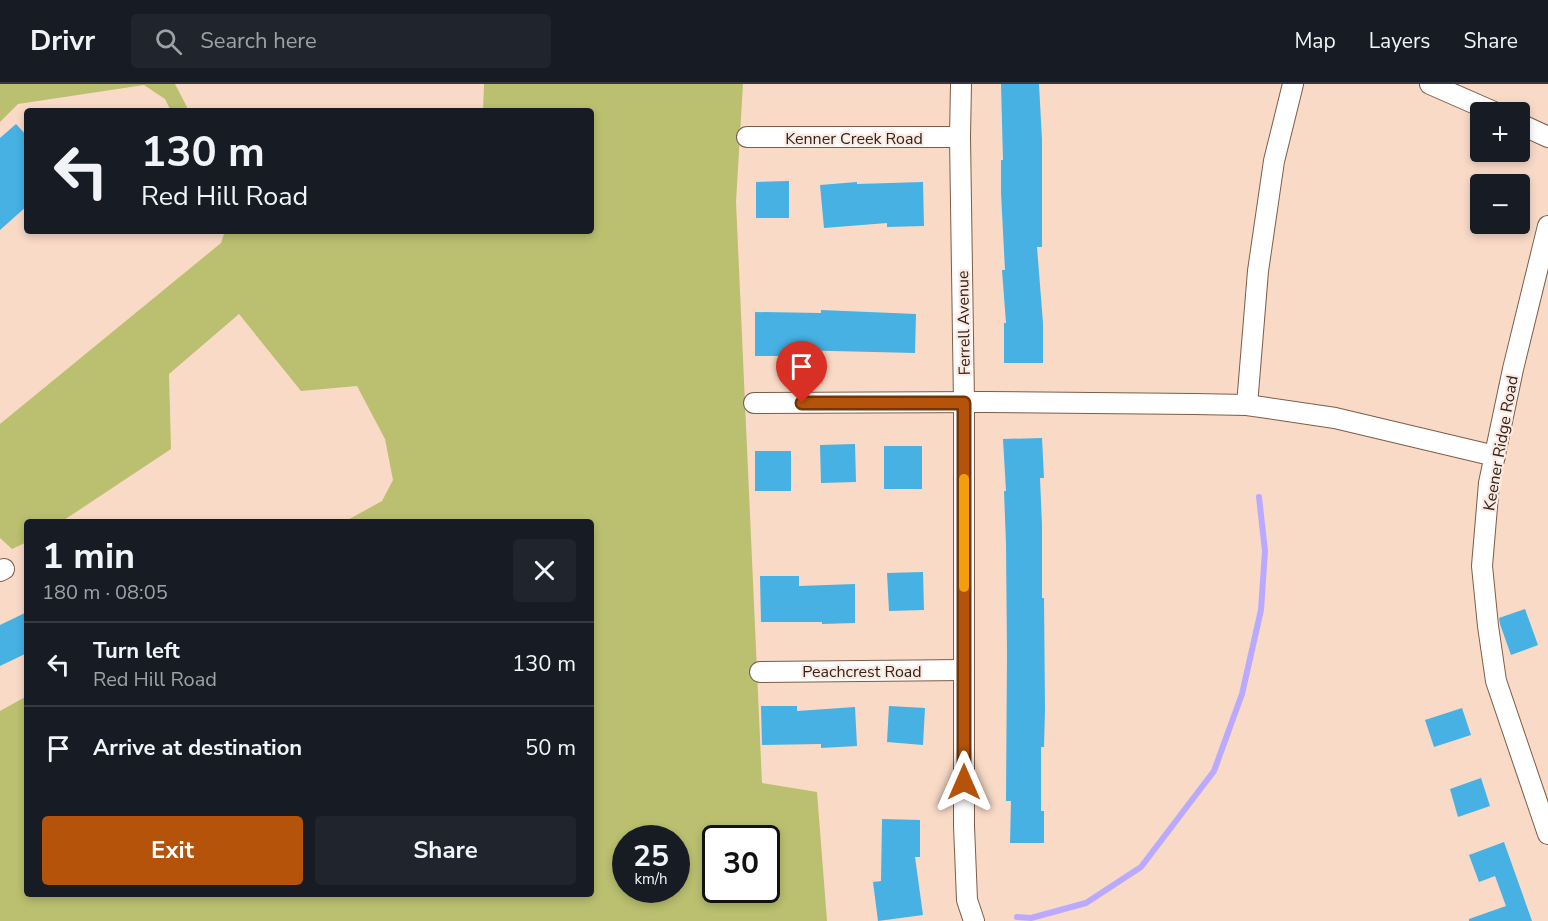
<!DOCTYPE html>
<meta charset="utf-8">
<style>
body{margin:0;font-family:"Nunito Sans",sans-serif;background:#20242c;color:#f1f3f6;height:100vh;display:flex;flex-direction:column;font-size:22px;white-space:nowrap}
*{box-sizing:border-box;margin:0}
p{font-size:20px;color:#9ea1a6}
.icon{flex:none;width:33px;height:33px;fill:none;stroke:currentColor;stroke-width:2;stroke-linecap:round;stroke-linejoin:round}
.map{position:relative;flex:1;overflow:hidden}
.side{position:absolute;left:24px;top:435px;width:570px;height:378px;display:flex;flex-direction:column;background:#171b24;border-radius:6px;box-shadow:0 3px 9px #0003}
.side>*{flex:none}
.banner{position:absolute;left:24px;top:24px;width:570px;height:126px;border-radius:6px;box-shadow:0 3px 9px #0003;background:#171b24;color:#f1f3f6;overflow:hidden}
.buttons{position:absolute;left:1470px;top:18px;display:grid;gap:12px}
.buttons a{display:grid;place-items:center;width:60px;height:60px;border-radius:6px;background:#171b24;box-shadow:0 3px 9px #0003;font-size:30px}
.speed{position:absolute;left:612px;top:741px;display:flex;gap:12px;font-size:30px;font-weight:700;text-align:center}
.speed>*{display:grid;place-content:center;width:78px;height:78px;border-radius:50%;background:#171b24;box-shadow:0 3px 9px #0003;line-height:1}
.speed small{font-size:15px;font-weight:400}
.speed .limit{border:3px solid #111;border-radius:9px;background:#fff;color:#111}
.pin{position:absolute;display:grid;place-items:center;width:51px;height:51px;color:#fff;margin:-62px -26px;border-radius:50% 50% 50% 0;rotate:-45deg;box-shadow:0 0 6px #0007}
.pin .icon{rotate:45deg}
.me{position:absolute;width:66px;margin:-33px;rotate:0deg;stroke-linejoin:round;filter:drop-shadow(0 0 4px #0008)}
.turn{display:flex;align-items:center;gap:21px;height:126px;padding:0 18px;font-size:27px}
.turn .icon{width:78px;height:78px;stroke-width:2.5}
.turn b{display:block;font-size:42px;line-height:51px}
.round{display:grid;place-items:center;flex:none;width:63px;height:63px;border-radius:6px;background:#20242c}
.headline{display:flex;align-items:center;justify-content:space-between;height:102px;padding:0 18px}
h1{font-size:36px;font-weight:700;line-height:45px}
.button{display:flex;gap:12px;margin-top:auto;padding:12px 18px}
.button a{flex:1;height:69px;border-radius:6px;background:#b45309;color:#fff;font-size:24px;font-weight:700;line-height:69px;text-align:center}
.button a+a{background:#20242c;color:#f1f3f6}
ul{padding:0;list-style:none}
li{display:flex;align-items:center;gap:18px;height:84px;padding:0 18px;border-top:2px solid #363941}
li div{flex:1}
li b{display:block;font-size:22px}
li em{font-style:normal}
header{display:flex;align-items:center;gap:36px;box-sizing:border-box;height:84px;padding:0 30px;background:#171b24;border-bottom:2px solid #363941}
header strong{font-size:28px}
nav{display:flex;gap:33px;margin-inline-start:auto;font-size:21px}
.search{width:420px;height:54px;background:#20242c;display:flex;align-items:center;gap:15px;box-sizing:border-box;padding:0 21px;border-radius:6px;color:#9ea1a6;font-size:22px}
.map>svg:first-child{display:block}
.green{fill:#bac06f;fill-rule:evenodd}
.lines{fill:none;stroke-linecap:round;stroke-linejoin:round}
.stream{stroke:#baaaff;stroke-width:6}
.building{fill:#46b1e2}
.minor-casing{stroke:#7e5c48;stroke-width:22}
.minor{stroke:#fff;stroke-width:20}
.route-casing{stroke:#753606;stroke-width:15}
.route{stroke:#b45309;stroke-width:10}
.slow{stroke:#f59e0b;stroke-width:10}
.labels{text-anchor:middle;stroke-width:4.5;stroke-linejoin:round;paint-order:stroke}
.street-label{font-size:16px;fill:#31221a;stroke:#fbeae1}
</style>
<header>
<strong>Drivr</strong>
<div class="search"><svg class="icon" aria-label="search" viewBox="0 0 24 24"><circle cx="10" cy="10" r="6"/><path d="M15 15l6 6"/></svg>Search here</div>
<nav><a>Map</a><a>Layers</a><a>Share</a></nav>
</header>
<div class="map">
<svg width="1548" height="837" viewBox="0 0 1548 837">
<rect width="100%" height="100%" fill="#f9dac7"/>
<g class="green">
<path d="M 0,0 L 175,0 L 189,27 L 171,27 L 165,15 L 144,1 L 18,20 L 0,38 Z"/>
<path d="M 484,0 L 743,0 L 736,118 L 762,699 L 817,708 L 827,837 L 0,837 L 0,627 L 27,612 L 27,810 L 591,810 L 591,438 L 344,438 L 382,417 L 393,396 L 385,355 L 357,302 L 301,307 L 239,230 L 169,290 L 171,365 L 61,438 L 27,438 L 27,458 L 12,465 L 0,454 L 0,340 L 221,159 L 225,147 L 591,147 L 591,27 L 483,27 ZM 626,754 L 676,754 L 676,806 L 626,806 ZM 716,754 L 766,754 L 766,806 L 716,806 Z"/>
</g>
<g class="lines">
<path class="stream" d="M 1017,833 L 1031,834 L 1086,819 L 1141,783 L 1214,687 L 1242,610 L 1261,526 L 1265,467 L 1259,413"/>
</g>
<g class="building">
<path d="M 1001,0 L 1039,0 L 1042,56 L 1042,163 L 1037,163 L 1043,239 L 1043,279 L 1004,279 L 1004,239 L 1006,239 L 1002,186 L 1005,186 L 1001,109 L 1001,76 L 1003,76 Z"/>
<path d="M 16,40 L 27,52 L 27,122 L 0,146 L 0,54 Z"/>
<path d="M 789,97 L 789,134 L 756,134 L 756,98 Z"/>
<path d="M 857,98 L 857,100 L 923,98 L 924,142 L 887,143 L 887,139 L 824,144 L 820,101 Z"/>
<path d="M 821,226 L 916,230 L 915,269 L 791,266 L 791,272 L 755,272 L 755,228 L 821,229 Z"/>
<path d="M 1042,354 L 1044,394 L 1040,394 L 1042,441 L 1042,514 L 1044,514 L 1045,625 L 1044,663 L 1041,663 L 1041,727 L 1044,727 L 1044,759 L 1010,759 L 1011,717 L 1006,717 L 1007,569 L 1006,460 L 1004,407 L 1006,407 L 1003,355 Z"/>
<path d="M 855,360 L 856,398 L 821,399 L 820,361 Z"/>
<rect x="884" y="362" width="38" height="43"/>
<rect x="755" y="367" width="36" height="40"/>
<path d="M 923,488 L 924,526 L 889,527 L 887,489 Z"/>
<path d="M 760,492 L 799,492 L 799,502 L 855,500 L 855,539 L 822,540 L 822,538 L 761,538 Z"/>
<path d="M 1525,525 L 1538,561 L 1511,571 L 1500,540 L 1499,534 Z"/>
<path d="M 27,528 L 27,569 L 0,582 L 0,541 Z"/>
<path d="M 761,622 L 797,622 L 797,627 L 855,623 L 857,662 L 821,664 L 821,660 L 762,661 Z"/>
<path d="M 889,622 L 925,624 L 923,661 L 887,658 Z"/>
<path d="M 1462,624 L 1471,651 L 1434,663 L 1425,636 Z"/>
<path d="M 1481,694 L 1490,722 L 1458,733 L 1450,705 Z"/>
<path d="M 882,735 L 920,736 L 920,773 L 915,773 L 923,831 L 878,837 L 873,798 L 881,797 Z"/>
<path d="M 1504,758 L 1532,837 L 1469,837 L 1469,835 L 1506,822 L 1495,792 L 1479,798 L 1469,771 Z"/>
</g>
<g class="lines">
<defs>
<g id="minor">
<path d="M 961,0 L 960,53 L 964,319 L 964,742 L 967,816 L 974,837"/>
<path d="M 1430,0 L 1494,28"/>
<path d="M 1520,40 L 1548,53"/>
<path d="M 747,53 L 960,53"/>
<path d="M 1548,142 L 1513,285 L 1489,399 L 1482,482 L 1488,542 L 1496,597 L 1548,750"/>
<path d="M 754,319 L 985,318 L 1194,320 L 1247,321 L 1335,334 L 1495,372"/>
<path d="M 1247,321 L 1258,187 L 1274,77 L 1293,0"/>
<path d="M 0,487 L 4,485"/>
<path d="M 760,588 L 964,586"/>
</g>
</defs>
<use href="#minor" class="minor-casing"/>
<use href="#minor" class="minor"/>
</g>
<g class="lines">
<defs>
<path id="route" d="M 802,319 L 964,319 L 964,698"/>
</defs>
<use href="#route" class="route-casing"/>
<use href="#route" class="route"/>
<path class="slow" d="M 964,503 L 964,395"/>
</g>
<g class="labels">
<g class="street-label">
<text x="854" y="60">Kenner Creek Road</text>
<text transform="translate(963 239) rotate(-91)" y="6">Ferrell Avenue</text>
<text transform="translate(1500 359) rotate(-80)" y="6">Keener Ridge Road</text>
<text x="862" y="593">Peachcrest Road</text>
</g>
</g>
</svg>
<div class="buttons">
<a>+</a>
<a>−</a>
</div>
<div class="speed"><div>25<small>km/h</small></div><div class="limit">30</div></div>
<div class="pin" style="left:802px;top:319px;background:#d93025"><svg class="icon" aria-label="arrive" viewBox="0 0 24 24"><path d="M6 21V4h12l-3 4 3 4H6"/></svg></div>
<svg class="me" style="left:964px;top:698px" viewBox="-20 -20 40 40"><path d="M0-17L14 15 0 8-14 15z" fill="#b45309" stroke="#fff" stroke-width="4"/></svg>
<div class="banner">
<div class="turn"><svg class="icon" aria-label="left" viewBox="0 0 24 24"><path d="M17 20v-9H6M10 6l-5 5 5 5"/></svg><div><b>130 m</b>Red Hill Road</div></div>
</div>
<section class="side">
<div class="headline"><div><h1>1 min</h1><p>180 m · 08:05</p></div><a class="round"><svg class="icon" aria-label="close" viewBox="0 0 24 24"><path d="M6 6l12 12M18 6L6 18"/></svg></a></div>
<ul>
<li><svg class="icon" aria-label="left" viewBox="0 0 24 24"><path d="M17 20v-9H6M10 6l-5 5 5 5"/></svg><div><b>Turn left</b><p>Red Hill Road</p></div><em>130 m</em></li>
<li><svg class="icon" aria-label="arrive" viewBox="0 0 24 24"><path d="M6 21V4h12l-3 4 3 4H6"/></svg><div><b>Arrive at destination</b></div><em>50 m</em></li>
</ul>
<div class="button"><a>Exit</a><a>Share</a></div>
</section>
</div>
